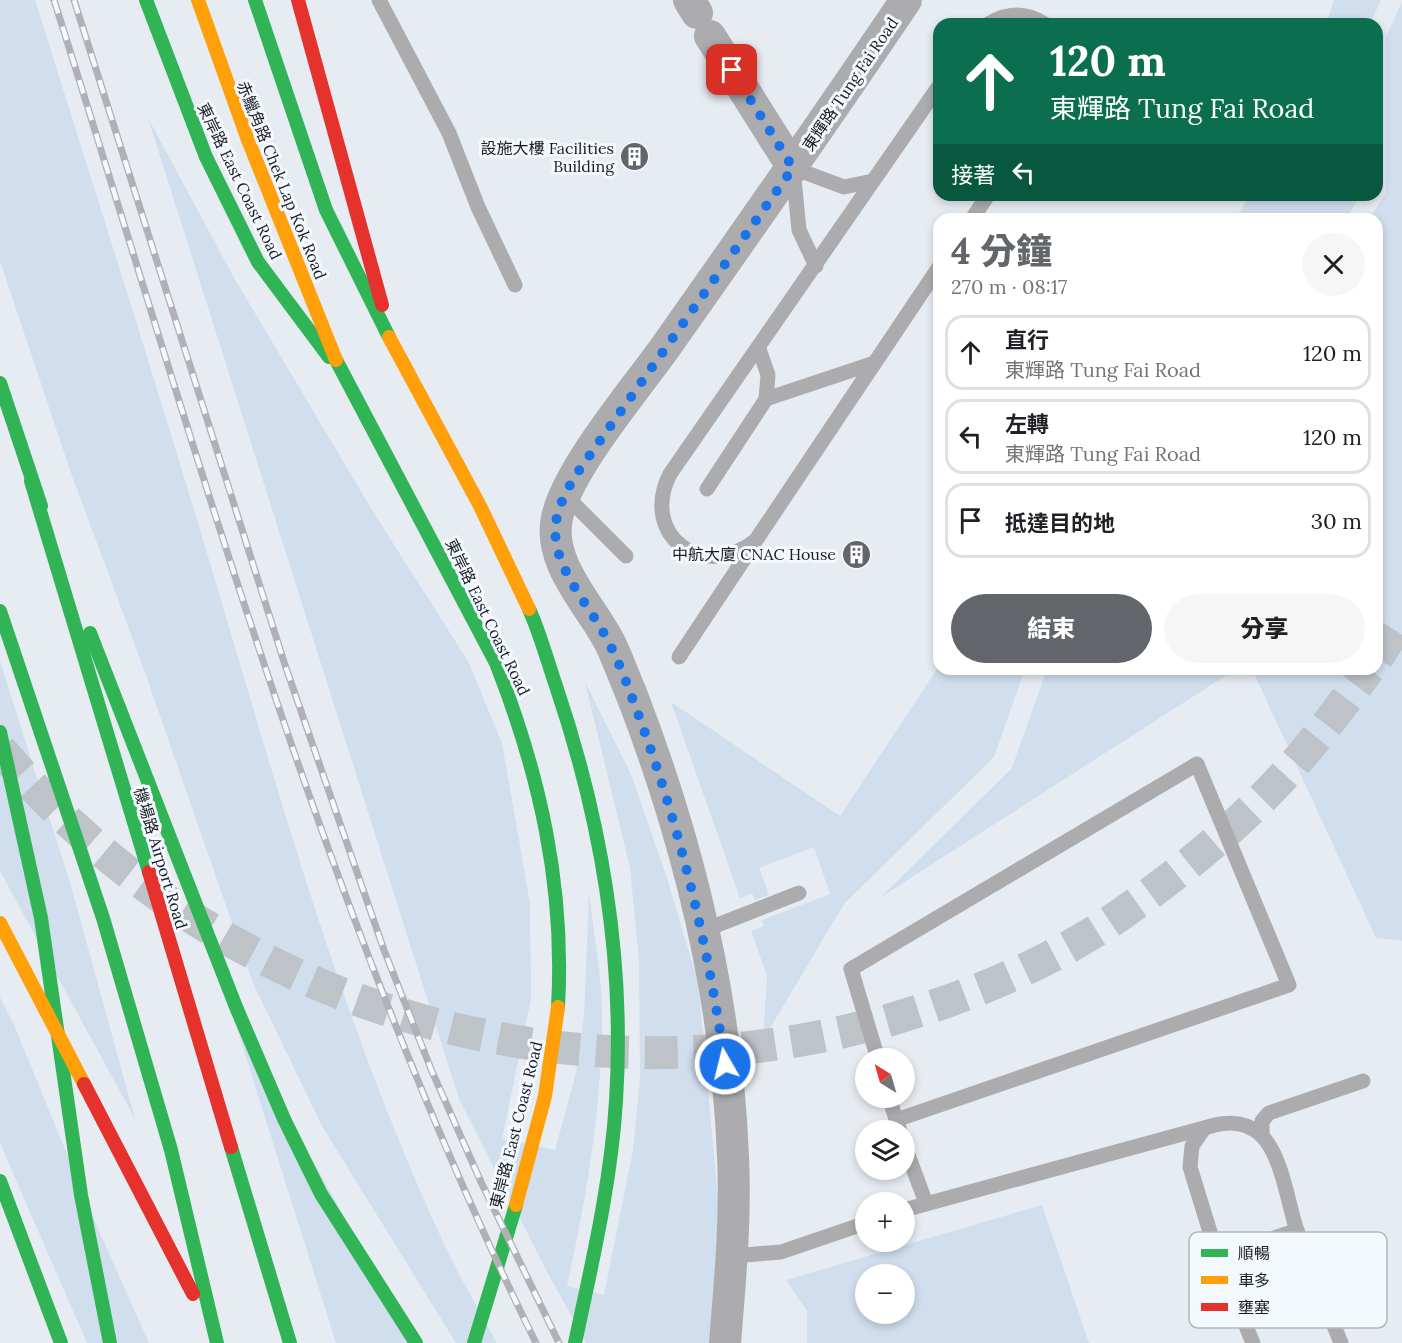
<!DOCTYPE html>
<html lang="zh-TW">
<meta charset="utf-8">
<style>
body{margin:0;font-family:Lora,"Noto Sans TC",serif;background:#f6f6f6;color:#202124;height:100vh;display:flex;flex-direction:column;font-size:22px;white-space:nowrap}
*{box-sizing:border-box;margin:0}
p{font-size:20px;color:#757577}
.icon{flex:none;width:33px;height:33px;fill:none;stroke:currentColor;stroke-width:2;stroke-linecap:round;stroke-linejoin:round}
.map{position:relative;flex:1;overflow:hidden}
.panel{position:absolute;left:933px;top:213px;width:450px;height:462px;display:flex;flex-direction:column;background:#fff;border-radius:18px;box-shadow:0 3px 9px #0003}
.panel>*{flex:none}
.top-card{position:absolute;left:933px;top:18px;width:450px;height:183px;border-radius:18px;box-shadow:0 3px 9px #0003;background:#0b6e4f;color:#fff;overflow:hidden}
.needle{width:39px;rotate:323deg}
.buttons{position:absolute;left:855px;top:1048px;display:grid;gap:12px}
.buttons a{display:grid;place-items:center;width:60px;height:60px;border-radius:50%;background:#fff;box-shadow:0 3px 9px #0003;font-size:30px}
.pin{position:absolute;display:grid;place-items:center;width:51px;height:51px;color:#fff;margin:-26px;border-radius:12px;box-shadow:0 3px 9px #0006}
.me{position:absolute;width:66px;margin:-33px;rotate:352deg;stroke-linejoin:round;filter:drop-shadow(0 0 4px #0008)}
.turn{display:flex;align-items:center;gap:21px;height:126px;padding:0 18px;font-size:27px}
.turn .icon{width:78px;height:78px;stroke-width:2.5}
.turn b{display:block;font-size:42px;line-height:51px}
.then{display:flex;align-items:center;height:57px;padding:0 18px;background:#0003;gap:12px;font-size:22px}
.round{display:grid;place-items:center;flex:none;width:63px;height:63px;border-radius:32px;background:#f6f6f6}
.summary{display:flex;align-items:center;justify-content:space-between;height:102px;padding:0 18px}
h1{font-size:36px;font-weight:800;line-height:45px;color:#62656a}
.action{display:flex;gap:12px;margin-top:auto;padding:12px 18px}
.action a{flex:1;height:69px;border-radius:36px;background:#62656a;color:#fff;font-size:24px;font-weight:800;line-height:69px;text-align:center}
.action a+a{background:#f6f6f6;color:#202124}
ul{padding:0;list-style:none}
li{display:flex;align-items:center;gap:18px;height:75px;margin:0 12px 9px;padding:0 6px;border:3px solid #e0e0e0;border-radius:18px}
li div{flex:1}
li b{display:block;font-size:22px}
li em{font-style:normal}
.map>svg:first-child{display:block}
.grass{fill:#d0deee;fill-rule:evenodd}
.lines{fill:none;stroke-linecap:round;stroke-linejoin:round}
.secondary-tunnel{stroke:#bec3c8;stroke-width:33;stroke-dasharray:33 16;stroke-linecap:butt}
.lane{stroke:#acacae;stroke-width:15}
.street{stroke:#acacae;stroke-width:32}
.fast{stroke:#30b455;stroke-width:14}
.slow{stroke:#ff9f0a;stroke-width:14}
.jam{stroke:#e5322d;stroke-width:14}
.rail-casing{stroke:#b0b0b5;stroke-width:7}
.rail{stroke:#f4f9ff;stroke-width:4.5;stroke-dasharray:14;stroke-linecap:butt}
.route{stroke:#1a73e8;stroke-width:10;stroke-dasharray:0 18}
.labels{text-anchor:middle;stroke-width:6;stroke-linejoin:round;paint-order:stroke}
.street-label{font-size:16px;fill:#1a1d21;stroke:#f4f9ff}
.poi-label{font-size:16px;fill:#1a1d21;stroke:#f4f9ff;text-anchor:end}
.key{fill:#f4f9ff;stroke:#b3b7bc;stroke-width:1.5}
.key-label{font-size:16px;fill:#1a1d21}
</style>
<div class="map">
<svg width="1402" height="1343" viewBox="0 0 1402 1343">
<rect width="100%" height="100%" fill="#e7ecf2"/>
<g class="grass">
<path d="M 0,0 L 35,0 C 95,191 156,382 213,573 C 281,801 345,1033 446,1248 C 462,1281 480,1312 497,1343 L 456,1343 L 322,1126 L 253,983 L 143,667 L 71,473 L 0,261 Z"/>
<path d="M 1334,0 L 1381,0 L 1370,24 L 1326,24 Z"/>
<path d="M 1402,2 L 1402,941 L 1376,938 L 1252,669 L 1377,669 L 1377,219 L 1369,219 L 1386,193 L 1386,37 Z"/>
<path d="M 148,118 L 233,276 L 372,510 L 468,661 L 502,743 L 530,903 L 531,999 L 502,1139 L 555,1150 L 576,1073 L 584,1015 L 589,891 C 593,931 602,974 602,1014 C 602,1107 587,1196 567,1286 L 604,1295 L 633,1150 L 640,1078 L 639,961 L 630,868 L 585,682 L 631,774 L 667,878 L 698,982 L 723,1252 L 710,1343 L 586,1343 L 544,1266 L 459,1099 Z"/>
<path d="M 1250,195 L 1360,195 L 1346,219 L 1235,219 Z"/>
<path d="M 0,661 L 71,886 L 135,1119 L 0,871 Z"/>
<path d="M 939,666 L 939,669 L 1025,669 L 994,757 L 844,904 L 763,1040 L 767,976 L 751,931 L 764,926 L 762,920 L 830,894 L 814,847 L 759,868 L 769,895 L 755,900 L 752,893 L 740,898 L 671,702 L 840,816 Z"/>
<path d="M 1047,669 L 1236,669 L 881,897 L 1012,768 Z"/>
<path d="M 0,997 L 15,1027 L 91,1213 L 149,1343 L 87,1343 L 0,1143 Z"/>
<path d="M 235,1022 L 415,1343 L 336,1343 Z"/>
<path d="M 1042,1205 L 1089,1343 L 807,1343 L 807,1311 L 786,1280 ZM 866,1275 L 904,1275 L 904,1314 L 866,1314 Z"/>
</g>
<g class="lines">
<g class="secondary-tunnel">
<path d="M 1377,658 L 1402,619"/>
<path d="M 0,749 C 216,1006 566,1112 889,1020 C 972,996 1056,961 1127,910 C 1181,872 1234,829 1279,781 C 1312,746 1340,707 1369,669"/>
</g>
<g class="lane">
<path d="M 379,0 L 449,133 L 478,207 L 515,285"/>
<path d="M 988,24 C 1007,12 1026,12 1045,24"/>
<path d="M 939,86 L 670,474 C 639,535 703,583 756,540 L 939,267"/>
<path d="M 972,219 L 988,195"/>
<path d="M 816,266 L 799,230 L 793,168 L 844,187 L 873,181"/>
<path d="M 766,399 L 874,363"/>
<path d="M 707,489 L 766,399 L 768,375 L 759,349"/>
<path d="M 564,494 L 626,556"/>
<path d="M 679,657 L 752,547"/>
<path d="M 702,931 L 799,893"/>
<path d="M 878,1059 L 851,969 L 1197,764 L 1289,985 L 896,1120"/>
<path d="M 889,1098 L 900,1131"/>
<path d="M 1203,1130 L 1192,1146 L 1190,1167 L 1218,1258 L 1253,1343"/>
<path d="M 1262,1135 L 1262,1121 L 1269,1113 L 1363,1081"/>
<path d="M 904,1144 L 926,1203"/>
<path d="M 904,1210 L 1215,1125 C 1231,1121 1249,1123 1262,1136 C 1282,1156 1288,1204 1297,1231 C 1311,1268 1326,1306 1341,1343"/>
<path d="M 732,1256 L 781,1252 L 866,1223"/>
<path d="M 1218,1258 L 1297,1230"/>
</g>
<g class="street">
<path d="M 689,0 L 697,13"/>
<path d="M 710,36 L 793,168"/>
<path d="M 725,1343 C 730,1281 736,1219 733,1157 C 727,999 688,840 631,693 C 624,677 618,660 611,645 C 592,606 547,564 557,518 C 567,470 634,391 664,349 C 746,233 827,117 906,0"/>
</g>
<g class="fast">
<path d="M 146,0 L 206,157 L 258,262 L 329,357"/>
<path d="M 255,0 L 326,210 L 389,337"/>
<path d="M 336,360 L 496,663 C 540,775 565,887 558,1007"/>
<path d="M 0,383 L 41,506"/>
<path d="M 31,481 L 149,872"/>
<path d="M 529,609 C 540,633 547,660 556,686 C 601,819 625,961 616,1101 C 611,1183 592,1263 575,1343"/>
<path d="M 0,611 L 103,918 L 171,1150 L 217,1343"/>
<path d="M 90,633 L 236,1007 L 284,1119 L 321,1194 L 416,1343"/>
<path d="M 0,732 L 41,918 L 81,1195 L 110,1343"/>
<path d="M 231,1147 L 290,1343"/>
<path d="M 0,1181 L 61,1343"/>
<path d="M 474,1343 L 516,1205"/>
</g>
<g class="slow">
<path d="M 198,0 L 248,140 L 336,360"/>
<path d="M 389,337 L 480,506 L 529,609"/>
<path d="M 0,923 L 84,1084"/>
<path d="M 516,1205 L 545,1096 L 558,1007"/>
</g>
<g class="jam">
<path d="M 298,0 L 382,305"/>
<path d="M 149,872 L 231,1147"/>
<path d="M 84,1084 L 193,1294"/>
</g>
<defs>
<g id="rail">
<path d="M 54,0 C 198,454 325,915 536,1343"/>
<path d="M 74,0 L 285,665 L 384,950 L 431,1069 L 481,1182 L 559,1343"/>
</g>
</defs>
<use href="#rail" class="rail-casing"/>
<use href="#rail" class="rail"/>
</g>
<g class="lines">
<path class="route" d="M 725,1064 C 707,938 677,815 631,695 C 625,678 618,661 610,645 C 594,611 561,578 556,541 C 552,515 566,490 580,469 L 793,168 L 732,70"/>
</g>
<defs>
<symbol id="building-disc" viewBox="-11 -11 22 22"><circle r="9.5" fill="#62656a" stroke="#f4f9ff"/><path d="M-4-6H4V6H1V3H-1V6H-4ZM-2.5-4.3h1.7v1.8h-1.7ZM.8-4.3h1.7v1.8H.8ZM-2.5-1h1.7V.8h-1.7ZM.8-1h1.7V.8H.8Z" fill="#fff"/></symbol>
</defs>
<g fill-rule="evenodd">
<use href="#building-disc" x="618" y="140" width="33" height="33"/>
<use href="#building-disc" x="840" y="538" width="33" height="33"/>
</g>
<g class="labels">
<g class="street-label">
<text transform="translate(850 84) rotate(-56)" y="6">東輝路 Tung Fai Road</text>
<text transform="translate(282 180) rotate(68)" y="6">赤鱲角路 Chek Lap Kok Road</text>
<text transform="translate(240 181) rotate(64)" y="6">東岸路 East Coast Road</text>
<text transform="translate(488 617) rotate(64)" y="6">東岸路 East Coast Road</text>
<text transform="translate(161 858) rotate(73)" y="6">機場路 Airport Road</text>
<text transform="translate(516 1125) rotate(-76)" y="6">東岸路 East Coast Road</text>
</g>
<g class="poi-label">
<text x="614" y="154">設施大樓 Facilities<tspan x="614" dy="18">Building</tspan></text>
<text x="836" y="560">中航大廈 CNAC House</text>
</g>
</g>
<rect x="1189" y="1232" width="198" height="96" rx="9" class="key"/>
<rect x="1201" y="1249" width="27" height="8" fill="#30b455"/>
<rect x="1201" y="1276" width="27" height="8" fill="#ff9f0a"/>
<rect x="1201" y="1303" width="27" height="8" fill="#e5322d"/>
<g class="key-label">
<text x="1238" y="1259">順暢</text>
<text x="1238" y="1286">車多</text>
<text x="1238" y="1313">壅塞</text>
</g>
</svg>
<div class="buttons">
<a><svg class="needle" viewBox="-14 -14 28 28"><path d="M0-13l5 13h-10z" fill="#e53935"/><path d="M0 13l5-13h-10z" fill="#757577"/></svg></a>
<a><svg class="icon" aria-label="layers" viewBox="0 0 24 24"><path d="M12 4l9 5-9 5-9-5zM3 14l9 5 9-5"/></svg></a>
<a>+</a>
<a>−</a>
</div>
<div class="pin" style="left:732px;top:70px;background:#d93025"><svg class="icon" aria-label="arrive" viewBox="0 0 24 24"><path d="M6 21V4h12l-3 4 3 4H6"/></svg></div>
<svg class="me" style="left:725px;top:1064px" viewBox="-20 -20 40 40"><circle r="17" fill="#1a73e8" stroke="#fff" stroke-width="3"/><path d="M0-11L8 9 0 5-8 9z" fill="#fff"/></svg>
<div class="top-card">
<div class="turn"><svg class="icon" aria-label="ahead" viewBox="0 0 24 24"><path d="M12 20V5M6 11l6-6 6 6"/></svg><div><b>120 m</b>東輝路 Tung Fai Road</div></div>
<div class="then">接著<svg class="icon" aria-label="left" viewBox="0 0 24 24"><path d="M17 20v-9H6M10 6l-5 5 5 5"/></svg></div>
</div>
<section class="panel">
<div class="summary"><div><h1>4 分鐘</h1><p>270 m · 08:17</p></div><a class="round"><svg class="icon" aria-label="close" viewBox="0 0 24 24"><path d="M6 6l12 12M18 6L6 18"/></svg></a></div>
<ul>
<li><svg class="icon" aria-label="ahead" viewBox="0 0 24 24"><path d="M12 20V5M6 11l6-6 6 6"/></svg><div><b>直行</b><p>東輝路 Tung Fai Road</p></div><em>120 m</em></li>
<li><svg class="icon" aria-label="left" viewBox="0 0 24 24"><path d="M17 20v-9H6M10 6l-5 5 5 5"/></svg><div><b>左轉</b><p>東輝路 Tung Fai Road</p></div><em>120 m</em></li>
<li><svg class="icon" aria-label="arrive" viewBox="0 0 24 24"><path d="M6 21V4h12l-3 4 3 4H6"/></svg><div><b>抵達目的地</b></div><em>30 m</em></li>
</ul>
<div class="action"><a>結束</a><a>分享</a></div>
</section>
</div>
